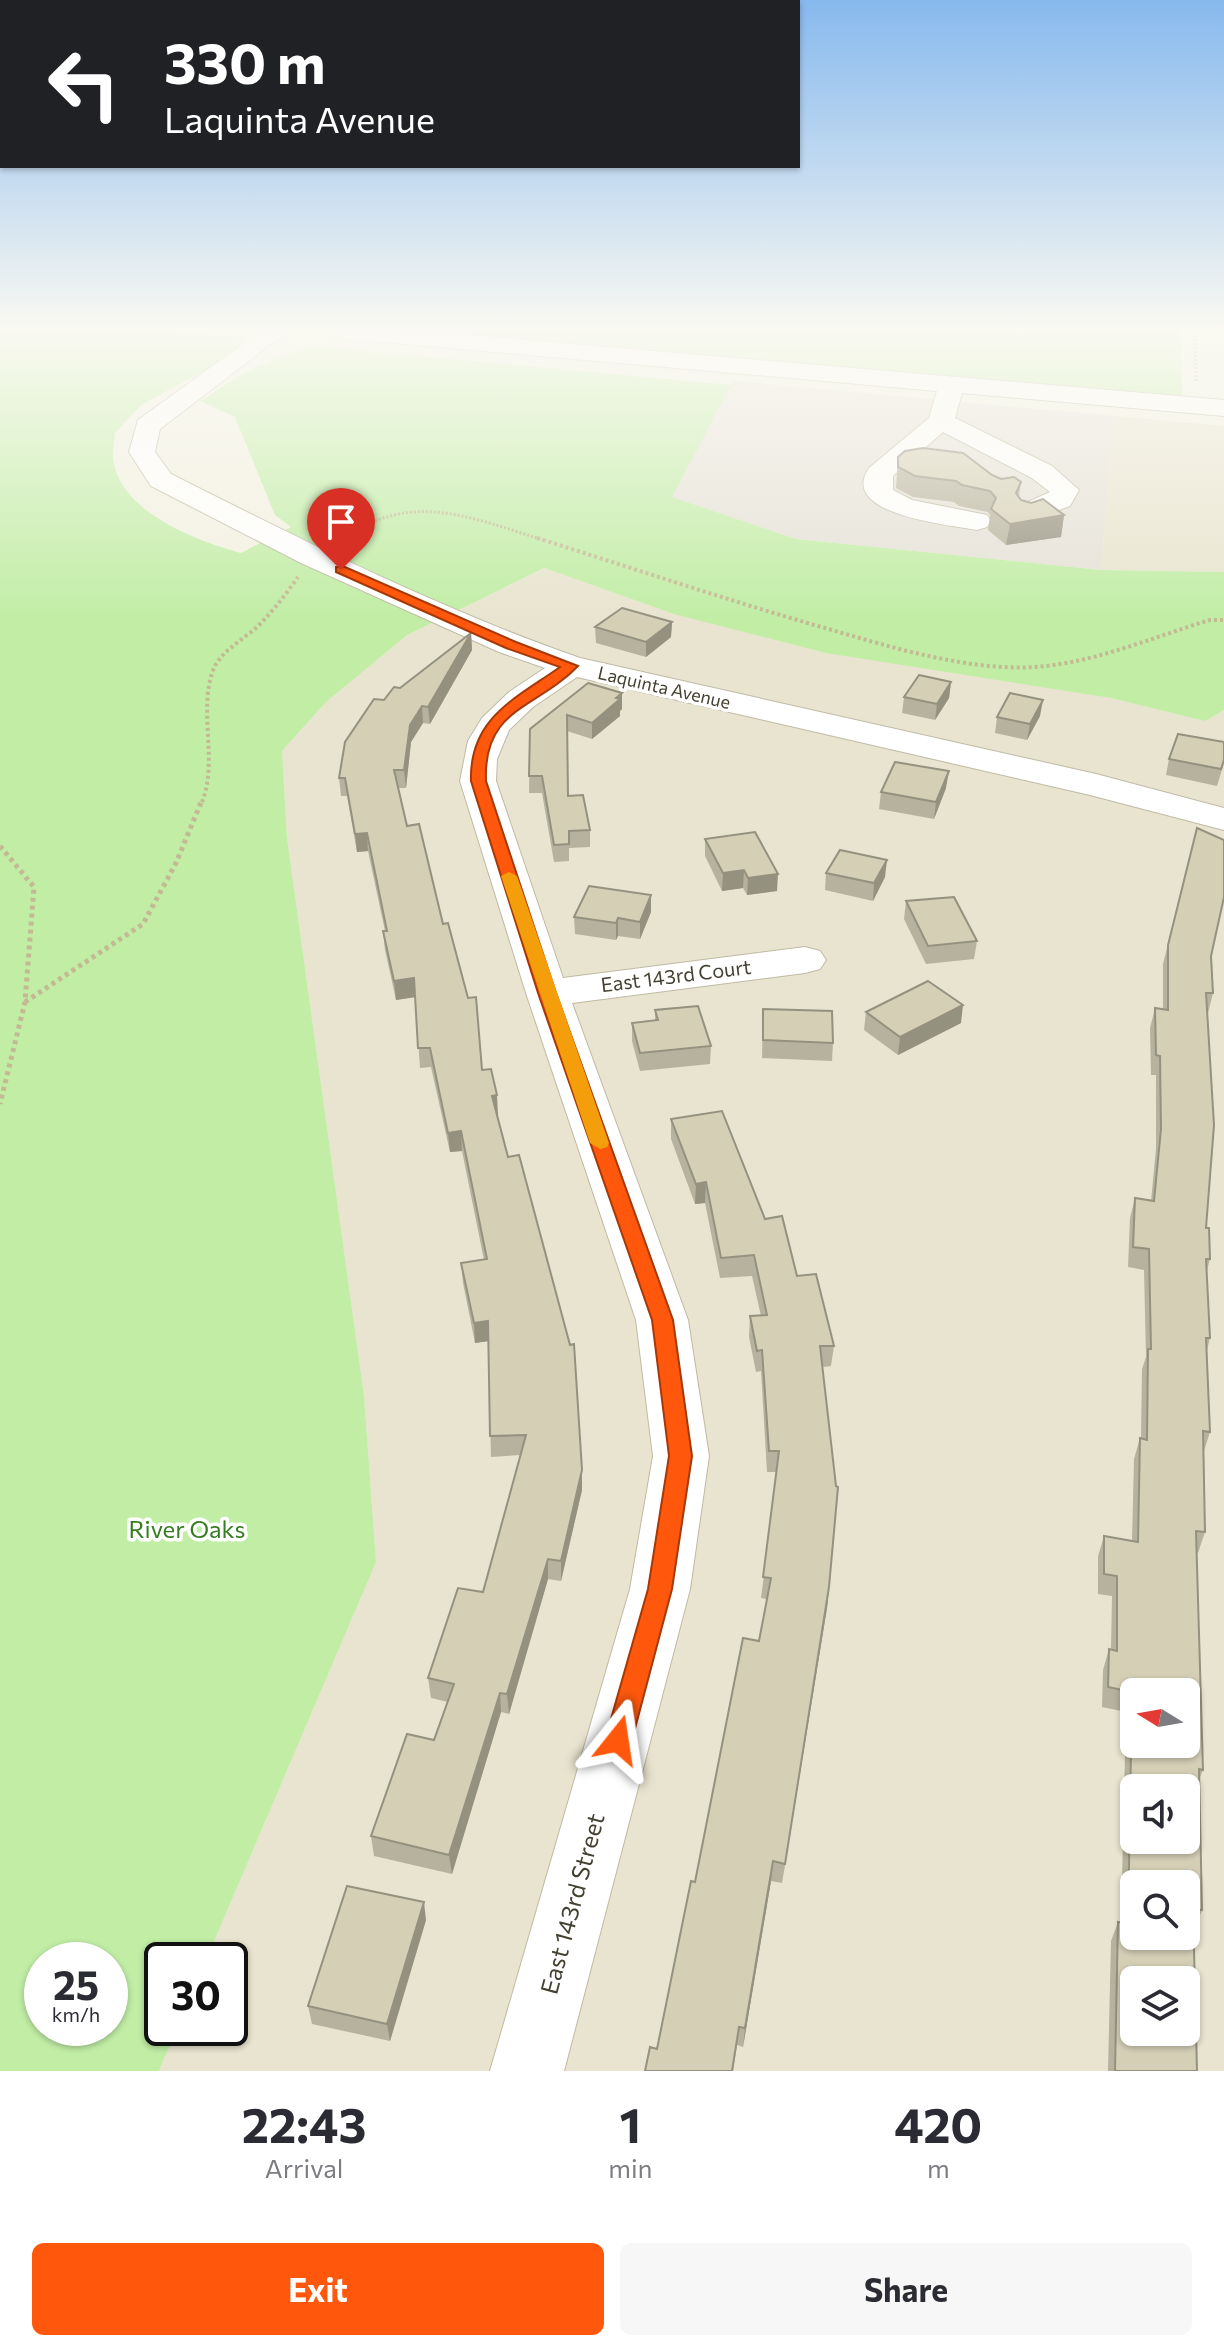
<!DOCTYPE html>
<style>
body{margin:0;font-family:Commissioner,sans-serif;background:#f7f7f7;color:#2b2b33;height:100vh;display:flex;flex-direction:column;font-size:30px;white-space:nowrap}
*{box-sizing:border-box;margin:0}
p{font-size:26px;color:#7c7c81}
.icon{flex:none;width:44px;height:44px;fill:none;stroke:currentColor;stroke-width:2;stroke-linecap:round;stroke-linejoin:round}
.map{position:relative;height:2071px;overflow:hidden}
.side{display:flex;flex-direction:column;background:#fff;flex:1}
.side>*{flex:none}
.banner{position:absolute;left:0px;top:0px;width:800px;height:168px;box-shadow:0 2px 6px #0004;background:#202124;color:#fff;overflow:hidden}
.needle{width:52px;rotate:281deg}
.fabs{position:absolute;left:1120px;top:1678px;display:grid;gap:16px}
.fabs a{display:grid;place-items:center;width:80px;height:80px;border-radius:12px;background:#fff;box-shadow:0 2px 6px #0004;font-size:40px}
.speed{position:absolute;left:24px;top:1942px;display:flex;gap:16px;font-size:40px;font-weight:700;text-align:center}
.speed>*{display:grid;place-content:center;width:104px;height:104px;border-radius:50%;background:#fff;box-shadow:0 2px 6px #0004;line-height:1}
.speed small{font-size:20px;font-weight:400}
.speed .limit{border:4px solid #111;border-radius:12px;background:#fff;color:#111}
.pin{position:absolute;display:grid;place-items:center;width:68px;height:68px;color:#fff;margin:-82px -34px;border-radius:50% 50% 50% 0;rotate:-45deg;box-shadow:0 0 8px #0007}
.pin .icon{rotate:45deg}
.me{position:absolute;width:88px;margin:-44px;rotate:15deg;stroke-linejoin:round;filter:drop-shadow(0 0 6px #0008)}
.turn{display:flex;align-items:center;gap:28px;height:168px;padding:0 32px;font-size:36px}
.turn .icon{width:104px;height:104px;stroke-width:2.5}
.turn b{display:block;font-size:56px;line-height:68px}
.eta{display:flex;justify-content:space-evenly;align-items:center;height:136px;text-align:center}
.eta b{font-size:48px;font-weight:700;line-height:56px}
.primary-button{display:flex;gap:16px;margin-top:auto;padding:16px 32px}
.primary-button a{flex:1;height:92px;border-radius:12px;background:#ff580d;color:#fff;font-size:32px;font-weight:700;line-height:92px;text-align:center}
.primary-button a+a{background:#f7f7f7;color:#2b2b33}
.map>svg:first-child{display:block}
.residential{fill:#e8e4cf;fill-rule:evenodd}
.industrial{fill:#e5e1d7}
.green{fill:#c1eda5;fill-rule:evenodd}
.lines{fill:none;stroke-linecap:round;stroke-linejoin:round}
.minor-casing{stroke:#bfbaa4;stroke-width:2}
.path-far2{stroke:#c3ba93;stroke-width:3;stroke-dasharray:2 2;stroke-linecap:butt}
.path-far1{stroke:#c3ba93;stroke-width:4;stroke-dasharray:3 3;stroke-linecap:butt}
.path{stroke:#c3ba93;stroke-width:5;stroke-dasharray:4 4;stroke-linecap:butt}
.minor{fill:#fff;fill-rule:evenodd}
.wall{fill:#b7b29d}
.shaded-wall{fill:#95917f}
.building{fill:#d5cfb6;stroke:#95917f;stroke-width:2;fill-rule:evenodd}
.route{fill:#ff580d;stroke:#a63908;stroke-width:2}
.slow{fill:#f59e0b}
.labels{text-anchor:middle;stroke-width:7;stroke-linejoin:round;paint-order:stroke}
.far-street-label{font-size:18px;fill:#454132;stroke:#fff}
.street-label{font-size:20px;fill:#454132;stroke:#fff}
.near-park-label{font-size:24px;fill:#347d1f;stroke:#fff}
.near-street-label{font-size:24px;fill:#454132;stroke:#fff}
</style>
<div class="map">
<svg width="1224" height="2071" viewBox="0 0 1224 2071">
<rect width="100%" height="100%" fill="#f3f1e2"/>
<g class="residential">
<path d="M 1114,416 L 1224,426 L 1224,572 L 1101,570 Z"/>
<path d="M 544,568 L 674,614 L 1111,698 L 1205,721 L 1224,710 L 1224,2071 L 159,2071 L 177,2028 L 230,2028 L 230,1960 L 206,1960 L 376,1562 L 364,1396 L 287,838 L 282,751 L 326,702 L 407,635 ZM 1134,1692 L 1186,1692 L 1186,1744 L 1134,1744 ZM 1134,1788 L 1186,1788 L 1186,1840 L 1134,1840 ZM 1134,1884 L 1186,1884 L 1186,1936 L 1134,1936 ZM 1134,1980 L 1186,1980 L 1186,2032 L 1134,2032 Z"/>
</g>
<path class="industrial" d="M 733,381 L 1114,416 L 1101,570 L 796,539 L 671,497 Z"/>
<g class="green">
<path d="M 0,331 L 174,331 L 241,337 L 245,343 L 231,356 L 141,405 L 115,433 C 114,441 113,450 113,457 C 118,512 197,541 241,553 L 291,527 L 275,515 L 235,417 L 200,401 L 247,371 L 310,346 L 731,385 L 672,497 L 796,539 L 1101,570 L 1224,572 L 1224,710 L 1205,721 L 1111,698 L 826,653 L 674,614 L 544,568 L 407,635 L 326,702 L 282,751 L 287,838 L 364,1396 L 376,1562 L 206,1960 L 162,1960 L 162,2028 L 177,2028 L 159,2071 L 0,2071 ZM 42,1960 L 110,1960 L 110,2028 L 42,2028 Z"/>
<path d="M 387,331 L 1181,331 L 1182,396 L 1169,398 Z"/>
</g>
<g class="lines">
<defs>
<g id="minor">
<path d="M 261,331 L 288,331 L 160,429 L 155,452 L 171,474 C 304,541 439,609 580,658 L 1096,774 L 1224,808 L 1224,830 L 1090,795 L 577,677 L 533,707 L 509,730 L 497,759 L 496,781 L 563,978 L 805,947 L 820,951 L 826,960 L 820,969 L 805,973 L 572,1003 L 688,1320 L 709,1456 L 690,1589 L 564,2071 L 490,2071 L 630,1589 L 653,1456 L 636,1320 L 526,993 L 460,781 L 468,741 L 482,718 L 509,692 L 545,668 L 499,652 L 301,563 L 151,486 L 129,452 L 138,420 Z"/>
<path d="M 325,331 L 422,331 L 1224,400 L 1224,416 L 962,393 L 955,418 L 1052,466 L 1079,490 L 1070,506 L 1029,521 L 1019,518 L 1015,512 L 1019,506 L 1050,492 L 1032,478 L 943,432 L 893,476 L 893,490 L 912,500 L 987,515 L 991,521 L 987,527 L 977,530 C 951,525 837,515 869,468 L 929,418 L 937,391 L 336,338 Z"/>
</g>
</defs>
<use href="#minor" class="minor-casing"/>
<g class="path-far2">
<path d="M 1195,331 L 1196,382"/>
<path d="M 334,537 C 357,528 380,517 404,513 C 450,506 501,527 543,540"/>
</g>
<g class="path-far1">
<path d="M 537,538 C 635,569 733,602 832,630 C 894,648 969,671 1035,667 C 1094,663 1153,637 1210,620 L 1224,620"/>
<path d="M 202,802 C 218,762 199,715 212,673 C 219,651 244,640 259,625 C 274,610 286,594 298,577"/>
</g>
<g class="path">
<path d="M 0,846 L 34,887 L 25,1002 L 0,1104"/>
<path d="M 25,1002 L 143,924 L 176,863 L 202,800"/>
</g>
<use href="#minor" class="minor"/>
</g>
<g class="wall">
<path d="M 898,457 L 992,475 L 1001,479 L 1021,482 L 1019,497 L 1021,500 L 1064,515 L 1061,537 L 1006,545 L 988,530 L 990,515 L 988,512 L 959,506 L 954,502 L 913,497 L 896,488 Z"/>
<path d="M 672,622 L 671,637 L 646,657 L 596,643 L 595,627 Z"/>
<path d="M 471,633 L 472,650 L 430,724 L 423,723 L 411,742 L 406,788 L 398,788 L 407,826 L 443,924 L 482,1070 L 498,1115 L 497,1115 L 582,1470 L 582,1490 L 561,1581 L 548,1579 L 509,1714 L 501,1712 L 452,1874 L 374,1856 L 371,1836 L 434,1740 L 448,1702 L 431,1698 L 428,1678 L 483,1592 L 520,1455 L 491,1457 L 488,1341 L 475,1343 L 463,1283 L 461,1263 L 484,1260 L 462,1151 L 450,1152 L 431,1067 L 420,1068 L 415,997 L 396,1000 L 385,950 L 383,931 L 385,931 L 368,851 L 357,852 L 347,796 L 341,796 L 339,778 L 384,700 Z"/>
<path d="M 951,682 L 949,698 L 935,720 L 902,713 L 904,697 Z"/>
<path d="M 622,693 L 622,709 L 620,711 L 620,716 L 592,739 L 567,731 L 568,796 L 590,830 L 590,847 L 569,848 L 569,861 L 554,862 L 542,793 L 529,793 L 530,729 Z"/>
<path d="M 1040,716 L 1027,740 L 995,733 L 997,717 Z"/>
<path d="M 1169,759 L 1224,763 L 1217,786 L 1166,775 Z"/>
<path d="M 946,788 L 934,819 L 879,809 L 881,792 Z"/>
<path d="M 1197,828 L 1211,956 L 1213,993 L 1208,1013 L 1206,1228 L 1210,1259 L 1207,1270 L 1210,1338 L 1207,1350 L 1210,1432 L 1204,1451 L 1205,1532 L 1198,1553 L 1196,1552 L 1203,1770 L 1199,1780 L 1202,1910 L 1194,1929 L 1197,2071 L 1108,2071 L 1111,1941 L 1118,1922 L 1121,1923 L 1126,1712 L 1102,1707 L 1103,1670 L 1109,1649 L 1111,1650 L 1112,1596 L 1098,1594 L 1098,1556 L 1104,1536 L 1132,1541 L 1134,1459 L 1140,1438 L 1141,1439 L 1142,1369 L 1146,1357 L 1144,1270 L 1128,1267 L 1130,1218 L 1135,1198 L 1151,1201 L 1156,1149 L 1156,1075 L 1151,1075 L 1150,1028 L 1155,1008 L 1163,1009 L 1163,964 Z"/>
<path d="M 705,839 L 777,891 L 747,895 L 743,888 L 722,891 L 705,856 Z"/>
<path d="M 826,873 L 885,877 L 873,901 L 825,890 Z"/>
<path d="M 906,901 L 977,941 L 974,959 L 926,964 L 904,919 Z"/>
<path d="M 651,912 L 640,939 L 618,936 L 616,940 L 575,934 L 574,917 Z"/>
<path d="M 763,1009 L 833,1043 L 832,1061 L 762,1058 Z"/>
<path d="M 655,1010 L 711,1046 L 710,1064 L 640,1071 L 632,1041 L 632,1023 L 655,1021 Z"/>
<path d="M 866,1012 L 961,1023 L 898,1055 L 864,1030 Z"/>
<path d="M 671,1119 L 765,1219 L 834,1346 L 831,1366 L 823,1367 L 829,1587 L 827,1608 L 782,1883 L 771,1881 L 743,2047 L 737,2045 L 733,2071 L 645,2071 L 657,2049 L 695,1882 L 759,1641 L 767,1599 L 761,1598 L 777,1472 L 767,1472 L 761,1371 L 756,1372 L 749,1337 L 750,1316 L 761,1316 L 752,1276 L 720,1278 L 705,1203 L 695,1204 L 671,1139 Z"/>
<path d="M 426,1920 L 390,2041 L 312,2024 L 308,2006 Z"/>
</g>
<g class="shaded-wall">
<path d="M 1064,515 L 1061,537 L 1006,545 L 1010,524 Z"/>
<path d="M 672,622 L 671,637 L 646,657 L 646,642 Z"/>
<path d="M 471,633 L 472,650 L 430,724 L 428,707 Z"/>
<path d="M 951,682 L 949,698 L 935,720 L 937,704 Z"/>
<path d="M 622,693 L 622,709 L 620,711 L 620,716 L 592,739 L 592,723 Z"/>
<path d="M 1043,700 L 1040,716 L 1027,740 L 1030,724 Z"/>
<path d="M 422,706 L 423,723 L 411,742 L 406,788 L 404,770 L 410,725 Z"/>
<path d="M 949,771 L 946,788 L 934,819 L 936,802 Z"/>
<path d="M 367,833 L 368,851 L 357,852 L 355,834 Z"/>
<path d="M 887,860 L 885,877 L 873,901 L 874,883 Z"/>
<path d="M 744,870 L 743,888 L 722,891 L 723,873 Z"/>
<path d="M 778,874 L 777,891 L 747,895 L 748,878 Z"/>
<path d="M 651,895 L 651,912 L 640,939 L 640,922 Z"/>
<path d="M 618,918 L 618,936 L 616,940 L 616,923 Z"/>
<path d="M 414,978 L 416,997 L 396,1000 L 394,981 Z"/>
<path d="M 963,1005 L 961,1023 L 898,1055 L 900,1037 Z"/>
<path d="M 497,1095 L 498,1115 L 493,1116 L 492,1096 Z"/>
<path d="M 461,1131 L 462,1151 L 450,1152 L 448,1133 Z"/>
<path d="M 706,1182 L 705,1203 L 695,1204 L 696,1184 Z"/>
<path d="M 488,1321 L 489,1341 L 475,1343 L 474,1323 Z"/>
<path d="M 582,1470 L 582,1490 L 561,1581 L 561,1561 Z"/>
<path d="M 548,1559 L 548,1579 L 509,1714 L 507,1694 Z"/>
<path d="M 829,1587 L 827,1608 L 782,1883 L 785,1864 Z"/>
<path d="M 500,1693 L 501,1712 L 452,1874 L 449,1855 Z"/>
<path d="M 773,1861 L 771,1881 L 743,2047 L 745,2028 Z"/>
<path d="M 424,1902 L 426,1920 L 390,2041 L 387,2024 Z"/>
</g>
<g class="building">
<path d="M 923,448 L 963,453 L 992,475 L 1001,479 L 1014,477 L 1021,482 L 1016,493 L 1021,500 L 1031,503 L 1043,499 L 1064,515 L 1010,524 L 991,509 L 996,498 L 990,491 L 962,485 L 956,481 L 915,476 L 898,467 L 898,457 L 905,451 Z"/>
<path d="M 622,608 L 672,622 L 646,642 L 595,627 Z"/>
<path d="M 471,633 L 428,707 L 422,706 L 410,725 L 404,770 L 394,770 L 407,826 L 419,824 L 443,924 L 448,923 L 468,998 L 476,997 L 482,1070 L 491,1069 L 497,1095 L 492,1096 L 508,1157 L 519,1155 L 570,1345 L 574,1344 L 582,1470 L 561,1561 L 548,1559 L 507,1694 L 500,1693 L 449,1855 L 371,1836 L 407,1734 L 434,1740 L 454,1684 L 428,1678 L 458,1588 L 483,1592 L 526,1435 L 490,1436 L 488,1321 L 474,1323 L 461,1263 L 487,1259 L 461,1131 L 448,1133 L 430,1048 L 418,1048 L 414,978 L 394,981 L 383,931 L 387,931 L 367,833 L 355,834 L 345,778 L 339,778 L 345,742 L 374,699 L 384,700 L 394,687 L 400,688 Z"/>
<path d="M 919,675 L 951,682 L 937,704 L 904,697 Z"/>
<path d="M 588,683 L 622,693 L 616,698 L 620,699 L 592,723 L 567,715 L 568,796 L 583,795 L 590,830 L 569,831 L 569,844 L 554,845 L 542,776 L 529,776 L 530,729 Z"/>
<path d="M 1010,693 L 1043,700 L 1030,724 L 997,717 Z"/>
<path d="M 1178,734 L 1224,742 L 1224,760 L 1221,769 L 1169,759 Z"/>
<path d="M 895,762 L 949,771 L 936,802 L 881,792 Z"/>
<path d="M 1197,828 L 1224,840 L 1224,897 L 1211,956 L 1213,993 L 1206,993 L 1214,1125 L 1206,1228 L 1209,1228 L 1210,1259 L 1206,1259 L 1210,1338 L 1206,1338 L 1210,1432 L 1203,1431 L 1205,1532 L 1196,1531 L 1203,1770 L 1199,1769 L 1202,1910 L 1193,1908 L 1197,2071 L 1115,2071 L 1118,1922 L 1128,1924 L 1132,1692 L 1108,1687 L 1109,1649 L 1117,1651 L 1117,1576 L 1104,1574 L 1104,1536 L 1138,1542 L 1140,1438 L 1147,1440 L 1148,1349 L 1151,1349 L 1149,1249 L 1133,1247 L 1135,1198 L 1154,1201 L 1161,1129 L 1160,1056 L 1156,1055 L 1155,1008 L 1168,1010 L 1168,945 ZM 1134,1692 L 1186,1692 L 1186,1744 L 1134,1744 ZM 1134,1788 L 1186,1788 L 1186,1840 L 1134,1840 ZM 1134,1884 L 1186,1884 L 1186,1936 L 1134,1936 ZM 1134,1980 L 1186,1980 L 1186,2032 L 1134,2032 Z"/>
<path d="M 755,832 L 778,874 L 748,878 L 744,870 L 723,873 L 705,839 Z"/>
<path d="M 840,850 L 887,860 L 874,883 L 826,873 Z"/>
<path d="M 589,886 L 651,895 L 640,922 L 618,918 L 616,923 L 574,917 Z"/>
<path d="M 954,897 L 977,941 L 928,946 L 906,901 Z"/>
<path d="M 928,981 L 963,1005 L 900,1037 L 866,1012 Z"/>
<path d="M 698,1006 L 711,1046 L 640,1053 L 632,1023 L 658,1020 L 655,1010 Z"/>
<path d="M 763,1009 L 832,1011 L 833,1043 L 763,1040 Z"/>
<path d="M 722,1111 L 765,1219 L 782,1216 L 797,1276 L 816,1274 L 834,1346 L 820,1346 L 836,1486 L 838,1487 L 829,1587 L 785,1864 L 773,1861 L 745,2028 L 739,2027 L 732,2071 L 645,2071 L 650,2047 L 657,2049 L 691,1881 L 695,1882 L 743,1638 L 759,1641 L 771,1578 L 763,1577 L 779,1451 L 769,1451 L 762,1350 L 757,1351 L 750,1316 L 767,1315 L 754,1255 L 721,1258 L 706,1182 L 696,1184 L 671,1119 Z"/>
<path d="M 347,1886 L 424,1902 L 387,2024 L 308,2006 Z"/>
</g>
<linearGradient id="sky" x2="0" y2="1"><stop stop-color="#87b9ee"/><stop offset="0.53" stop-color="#faf9f2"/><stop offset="1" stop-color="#faf9f2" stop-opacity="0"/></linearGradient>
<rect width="1224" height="621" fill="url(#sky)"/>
<path class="route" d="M 336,567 L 345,567 L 516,642 L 578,666 C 537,709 483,707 486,781 L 556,993 L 673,1320 L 692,1456 L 672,1589 L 632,1740 L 628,1749 L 618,1752 L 609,1749 L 605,1740 L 648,1589 L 669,1456 L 652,1320 L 538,993 L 471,781 C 469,718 515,699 560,667 L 506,648 L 336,572 Z"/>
<path class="slow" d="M 509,872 L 517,876 L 609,1143 L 607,1147 L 600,1149 L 590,1143 L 501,876 Z"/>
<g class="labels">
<g class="far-street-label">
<text transform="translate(664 688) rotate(13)" y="6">Laquinta Avenue</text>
</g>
<g class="street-label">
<text transform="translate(676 976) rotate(-7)" y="7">East 143rd Court</text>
</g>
<g class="near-park-label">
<text x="187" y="1538">River Oaks</text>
</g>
<g class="near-street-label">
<text transform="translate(573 1904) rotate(-75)" y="8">East 143rd Street</text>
</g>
</g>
</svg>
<div class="fabs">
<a><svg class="needle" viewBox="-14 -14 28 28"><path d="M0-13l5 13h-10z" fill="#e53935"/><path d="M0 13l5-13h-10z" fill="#7c7c81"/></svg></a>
<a><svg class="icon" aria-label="sound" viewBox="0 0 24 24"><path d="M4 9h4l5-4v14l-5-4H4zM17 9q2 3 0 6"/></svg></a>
<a><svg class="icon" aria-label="search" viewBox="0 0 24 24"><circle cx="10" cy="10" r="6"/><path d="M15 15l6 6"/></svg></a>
<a><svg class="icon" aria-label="layers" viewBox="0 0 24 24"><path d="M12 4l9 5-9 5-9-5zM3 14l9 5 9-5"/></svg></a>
</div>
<div class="speed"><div>25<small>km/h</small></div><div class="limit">30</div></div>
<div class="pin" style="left:341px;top:570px;background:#d93025"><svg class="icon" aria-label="arrive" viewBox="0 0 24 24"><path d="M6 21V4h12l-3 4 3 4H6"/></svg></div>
<svg class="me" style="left:618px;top:1740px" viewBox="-20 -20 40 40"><path d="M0-17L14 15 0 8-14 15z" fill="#ff580d" stroke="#fff" stroke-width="4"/></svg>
<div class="banner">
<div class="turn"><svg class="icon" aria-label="left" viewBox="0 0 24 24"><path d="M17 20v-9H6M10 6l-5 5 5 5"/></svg><div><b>330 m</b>Laquinta Avenue</div></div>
</div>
</div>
<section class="side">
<div class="eta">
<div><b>22:43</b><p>Arrival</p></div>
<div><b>1</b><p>min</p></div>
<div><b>420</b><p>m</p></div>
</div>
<div class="primary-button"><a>Exit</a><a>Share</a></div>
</section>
